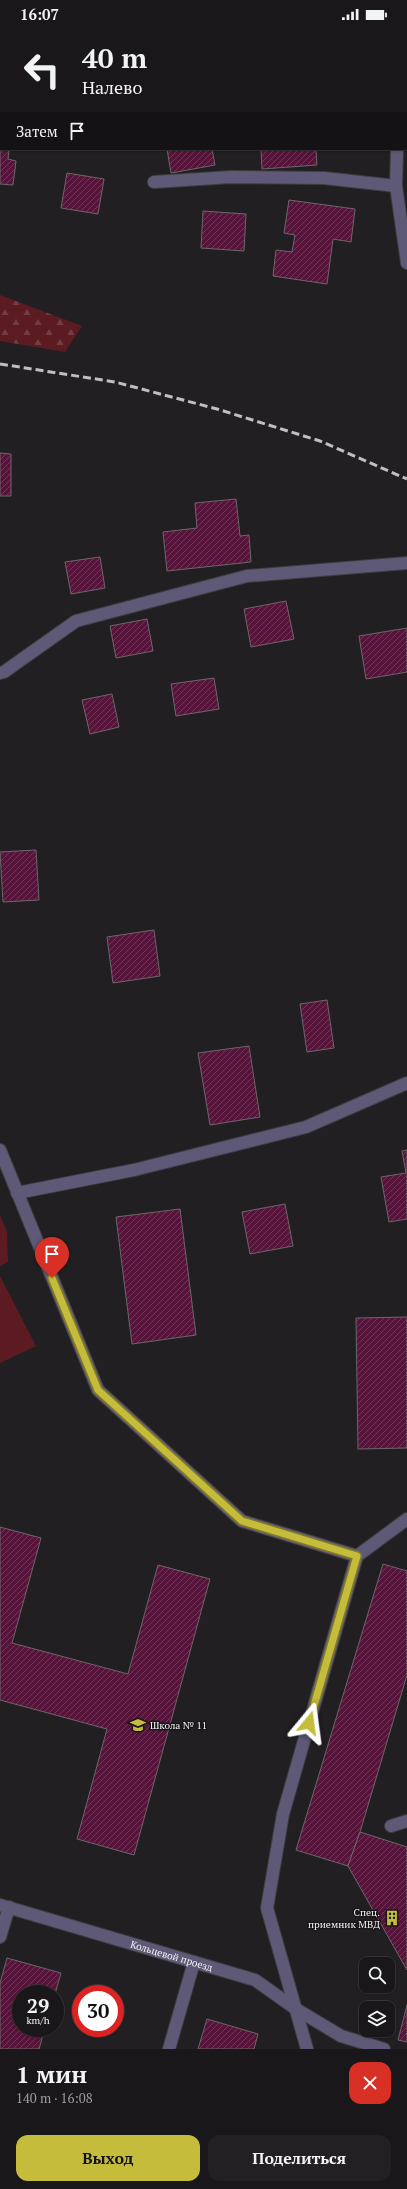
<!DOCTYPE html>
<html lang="ru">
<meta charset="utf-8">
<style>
body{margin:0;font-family:"PT Serif",serif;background:#232023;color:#f1f3f6;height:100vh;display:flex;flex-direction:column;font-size:15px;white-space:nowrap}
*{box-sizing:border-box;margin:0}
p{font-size:13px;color:#9f9fa2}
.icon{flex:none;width:22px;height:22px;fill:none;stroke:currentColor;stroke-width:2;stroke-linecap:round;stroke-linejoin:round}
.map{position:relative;height:2021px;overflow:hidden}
.drawer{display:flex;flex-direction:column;background:#1a171a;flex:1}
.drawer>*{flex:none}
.guide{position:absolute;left:0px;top:0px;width:407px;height:122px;box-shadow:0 1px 3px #0004,0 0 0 1px #383639;background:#1a171a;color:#f1f3f6;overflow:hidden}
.fabs{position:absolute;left:359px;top:1929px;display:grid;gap:8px}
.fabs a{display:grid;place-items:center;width:36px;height:36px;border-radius:8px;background:#1a171a;box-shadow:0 1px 3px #0004,0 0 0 1px #383639;font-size:20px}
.speed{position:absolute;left:12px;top:1957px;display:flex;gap:8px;font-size:20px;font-weight:700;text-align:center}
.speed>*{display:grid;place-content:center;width:52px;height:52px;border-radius:50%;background:#1a171a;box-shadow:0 1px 3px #0004,0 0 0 1px #383639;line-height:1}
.speed small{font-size:10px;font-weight:400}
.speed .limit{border:6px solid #d22;background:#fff;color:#111}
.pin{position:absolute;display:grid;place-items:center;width:34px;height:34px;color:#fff;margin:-41px -17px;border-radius:50% 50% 50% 0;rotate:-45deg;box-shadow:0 0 4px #0007}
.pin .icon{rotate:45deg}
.me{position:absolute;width:44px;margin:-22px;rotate:16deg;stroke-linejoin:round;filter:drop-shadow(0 0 3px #0008)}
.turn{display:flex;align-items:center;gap:14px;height:84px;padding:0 16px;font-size:18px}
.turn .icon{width:52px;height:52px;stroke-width:2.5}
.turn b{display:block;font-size:28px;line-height:34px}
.then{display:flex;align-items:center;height:38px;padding:0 16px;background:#0003;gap:8px;font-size:15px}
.round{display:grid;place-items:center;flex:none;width:42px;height:42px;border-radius:12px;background:#232023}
.overview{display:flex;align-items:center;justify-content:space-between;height:68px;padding:0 16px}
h1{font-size:24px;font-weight:700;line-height:30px}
.action{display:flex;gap:8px;margin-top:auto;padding:8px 16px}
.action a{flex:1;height:46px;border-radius:12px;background:#c6bc3c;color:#111;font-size:16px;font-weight:700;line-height:46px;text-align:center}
.action a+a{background:#232023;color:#f1f3f6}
.status{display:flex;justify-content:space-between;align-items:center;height:28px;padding:0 20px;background:#1a171a;direction:ltr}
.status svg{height:11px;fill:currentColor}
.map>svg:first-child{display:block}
.forest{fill:url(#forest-firs)}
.green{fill:#5b1b21}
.building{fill:url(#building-hatch);stroke:#6b6769}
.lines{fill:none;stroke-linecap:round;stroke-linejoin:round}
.minor-casing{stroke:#3f3d40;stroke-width:14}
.minor{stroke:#5e5977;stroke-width:12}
.rail{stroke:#c0bec1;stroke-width:3;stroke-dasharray:8 4;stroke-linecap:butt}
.route-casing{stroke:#817a27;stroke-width:10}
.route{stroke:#c6bc3c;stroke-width:7}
.labels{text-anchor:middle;stroke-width:3;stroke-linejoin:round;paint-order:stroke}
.poi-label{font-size:10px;fill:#f4f3f5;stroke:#191619;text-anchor:start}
.street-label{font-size:10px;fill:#f4f3f5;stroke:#191619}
</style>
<div class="status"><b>16:07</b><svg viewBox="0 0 49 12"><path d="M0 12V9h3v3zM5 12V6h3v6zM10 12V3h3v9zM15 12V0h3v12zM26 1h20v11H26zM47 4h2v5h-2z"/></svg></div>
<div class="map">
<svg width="407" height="2021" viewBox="0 0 407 2021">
<defs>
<pattern id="forest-firs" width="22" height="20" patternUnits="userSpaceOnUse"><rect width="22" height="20" fill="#5b1b21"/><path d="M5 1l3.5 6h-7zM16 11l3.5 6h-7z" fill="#733d42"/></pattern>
<pattern id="building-hatch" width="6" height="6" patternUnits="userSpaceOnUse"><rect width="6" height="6" fill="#57143a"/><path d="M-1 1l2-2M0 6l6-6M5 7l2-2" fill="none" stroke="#703757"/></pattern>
</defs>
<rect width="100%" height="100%" fill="#221f22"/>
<path class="forest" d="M 0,267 L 82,298 L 65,324 L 0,313 Z"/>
<g class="green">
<path d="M 0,1187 L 7,1204 L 8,1234 L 0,1238 Z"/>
<path d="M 0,1248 L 36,1318 L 0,1335 Z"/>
</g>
<g class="building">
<path d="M 0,118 L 1,121 L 9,121 L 8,131 L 16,133 L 13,157 L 0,156 Z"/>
<path d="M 167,121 L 212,121 L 215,137 L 171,145 Z"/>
<path d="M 261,121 L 316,121 L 317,137 L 262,141 Z"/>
<path d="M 67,145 L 104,151 L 98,186 L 61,180 Z"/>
<path d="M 289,172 L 355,181 L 351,214 L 333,211 L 327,256 L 273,248 L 276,222 L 292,224 L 295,207 L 284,205 Z"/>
<path d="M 203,183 L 246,186 L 244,223 L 201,220 Z"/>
<path d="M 0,425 L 11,426 L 11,468 L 0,468 Z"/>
<path d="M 236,471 L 240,508 L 249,507 L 251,534 L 167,543 L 163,504 L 197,500 L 195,475 Z"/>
<path d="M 100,529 L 105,560 L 71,566 L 65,534 Z"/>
<path d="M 286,573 L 294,611 L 251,619 L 244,581 Z"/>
<path d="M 147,591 L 153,623 L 116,630 L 110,598 Z"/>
<path d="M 407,600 L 407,644 L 366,651 L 359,608 Z"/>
<path d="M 214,650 L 219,681 L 176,688 L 171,656 Z"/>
<path d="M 112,666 L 119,699 L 90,706 L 82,672 Z"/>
<path d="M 36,822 L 39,872 L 3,874 L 0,824 Z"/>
<path d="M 154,902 L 160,948 L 113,955 L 107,909 Z"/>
<path d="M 327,972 L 334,1020 L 307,1024 L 300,976 Z"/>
<path d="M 249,1018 L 260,1089 L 210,1097 L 198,1025 Z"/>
<path d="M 407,1122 L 407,1191 L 389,1194 L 381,1149 L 406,1145 L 402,1123 Z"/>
<path d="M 285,1176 L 293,1218 L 250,1226 L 242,1184 Z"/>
<path d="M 180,1181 L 196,1307 L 132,1316 L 116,1189 Z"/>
<path d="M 407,1289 L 407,1420 L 358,1421 L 356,1290 Z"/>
<path d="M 0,1499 L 41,1510 L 12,1615 L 128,1646 L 158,1537 L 210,1551 L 134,1827 L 77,1811 L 107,1701 L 0,1672 Z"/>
<path d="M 383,1536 L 407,1543 L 407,1647 L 360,1804 L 348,1838 L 296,1822 Z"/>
<path d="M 360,1804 L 407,1819 L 407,1942 L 348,1838 Z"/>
<path d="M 7,1930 L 61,1945 L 55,1966 L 21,1966 L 21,2000 L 45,2000 L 39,2021 L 0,2021 L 0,1955 Z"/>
<path d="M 407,1977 L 407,2014 L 398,2012 Z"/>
<path d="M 207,1991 L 258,2006 L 254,2021 L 198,2021 Z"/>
</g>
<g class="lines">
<defs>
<g id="minor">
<path d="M 398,0 L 398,1"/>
<path d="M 397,121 L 396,158 L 407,235"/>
<path d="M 154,154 L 231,149 L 324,150 L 396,158"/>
<path d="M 0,645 L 4,644 L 76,593 L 247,548 L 407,535"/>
<path d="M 0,1122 L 98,1362 L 242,1493 L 357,1528"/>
<path d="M 17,1165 L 134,1142 L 306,1099 L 407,1055"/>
<path d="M 391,1798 L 407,1793"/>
<path id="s1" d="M 0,1877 L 255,1952 L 296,1981 L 341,2008 L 384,2021"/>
<path d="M 0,1909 L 9,1879"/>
<path d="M 169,2021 L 194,1934"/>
<path d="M 307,2021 L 267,1880 L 283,1786 L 357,1528 L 407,1491"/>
</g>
</defs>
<use href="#minor" class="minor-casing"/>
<use href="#minor" class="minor"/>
<path class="rail" d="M 0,336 L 115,354 L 217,381 L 320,413 L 407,451"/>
</g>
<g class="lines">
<defs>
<path id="route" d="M 52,1250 L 98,1362 L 109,1372 L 242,1493 L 357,1528 L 309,1695"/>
</defs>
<use href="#route" class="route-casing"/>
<use href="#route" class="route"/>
</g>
<defs>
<symbol id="school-bare" viewBox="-9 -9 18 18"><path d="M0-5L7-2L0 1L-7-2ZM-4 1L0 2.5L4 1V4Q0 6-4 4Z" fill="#c6bc3c" stroke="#191619" stroke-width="2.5" paint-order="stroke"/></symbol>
<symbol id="building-bare" viewBox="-9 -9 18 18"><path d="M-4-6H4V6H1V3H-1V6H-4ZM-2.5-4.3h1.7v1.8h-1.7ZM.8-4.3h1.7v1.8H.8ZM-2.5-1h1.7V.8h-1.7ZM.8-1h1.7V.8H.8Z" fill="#c6bc3c" stroke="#191619" stroke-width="2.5" paint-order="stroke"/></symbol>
</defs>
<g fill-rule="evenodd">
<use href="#school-bare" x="127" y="1686" width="22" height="22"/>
<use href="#building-bare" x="381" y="1879" width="22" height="22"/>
</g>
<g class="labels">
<g class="poi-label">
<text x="150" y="1701">Школа № 11</text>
<text x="380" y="1888" text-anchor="end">Спец.<tspan x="380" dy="12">приемник МВД</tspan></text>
</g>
<g class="street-label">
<text dy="4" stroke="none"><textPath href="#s1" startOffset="179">Кольцевой проезд</textPath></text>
</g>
</g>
</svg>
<div class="fabs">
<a><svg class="icon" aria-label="search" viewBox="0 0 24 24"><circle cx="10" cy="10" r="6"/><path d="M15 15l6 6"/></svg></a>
<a><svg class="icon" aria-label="layers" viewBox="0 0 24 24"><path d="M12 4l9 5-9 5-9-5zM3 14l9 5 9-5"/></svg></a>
</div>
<div class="speed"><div>29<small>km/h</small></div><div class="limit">30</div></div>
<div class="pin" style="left:52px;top:1250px;background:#d93025"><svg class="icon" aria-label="arrive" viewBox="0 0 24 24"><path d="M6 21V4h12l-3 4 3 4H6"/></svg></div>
<svg class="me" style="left:309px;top:1695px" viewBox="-20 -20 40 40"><path d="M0-17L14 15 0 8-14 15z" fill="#c6bc3c" stroke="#fff" stroke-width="4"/></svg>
<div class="guide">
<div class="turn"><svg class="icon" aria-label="left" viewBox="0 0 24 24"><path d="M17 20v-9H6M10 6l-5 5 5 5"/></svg><div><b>40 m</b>Налево</div></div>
<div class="then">Затем<svg class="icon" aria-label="arrive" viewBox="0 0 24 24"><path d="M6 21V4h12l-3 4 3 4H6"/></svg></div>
</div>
</div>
<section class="drawer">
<div class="overview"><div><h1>1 мин</h1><p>140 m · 16:08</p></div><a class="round" style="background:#d93025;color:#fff"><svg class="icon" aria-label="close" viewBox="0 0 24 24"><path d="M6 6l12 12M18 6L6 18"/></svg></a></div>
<div class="action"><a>Выход</a><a>Поделиться</a></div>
</section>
